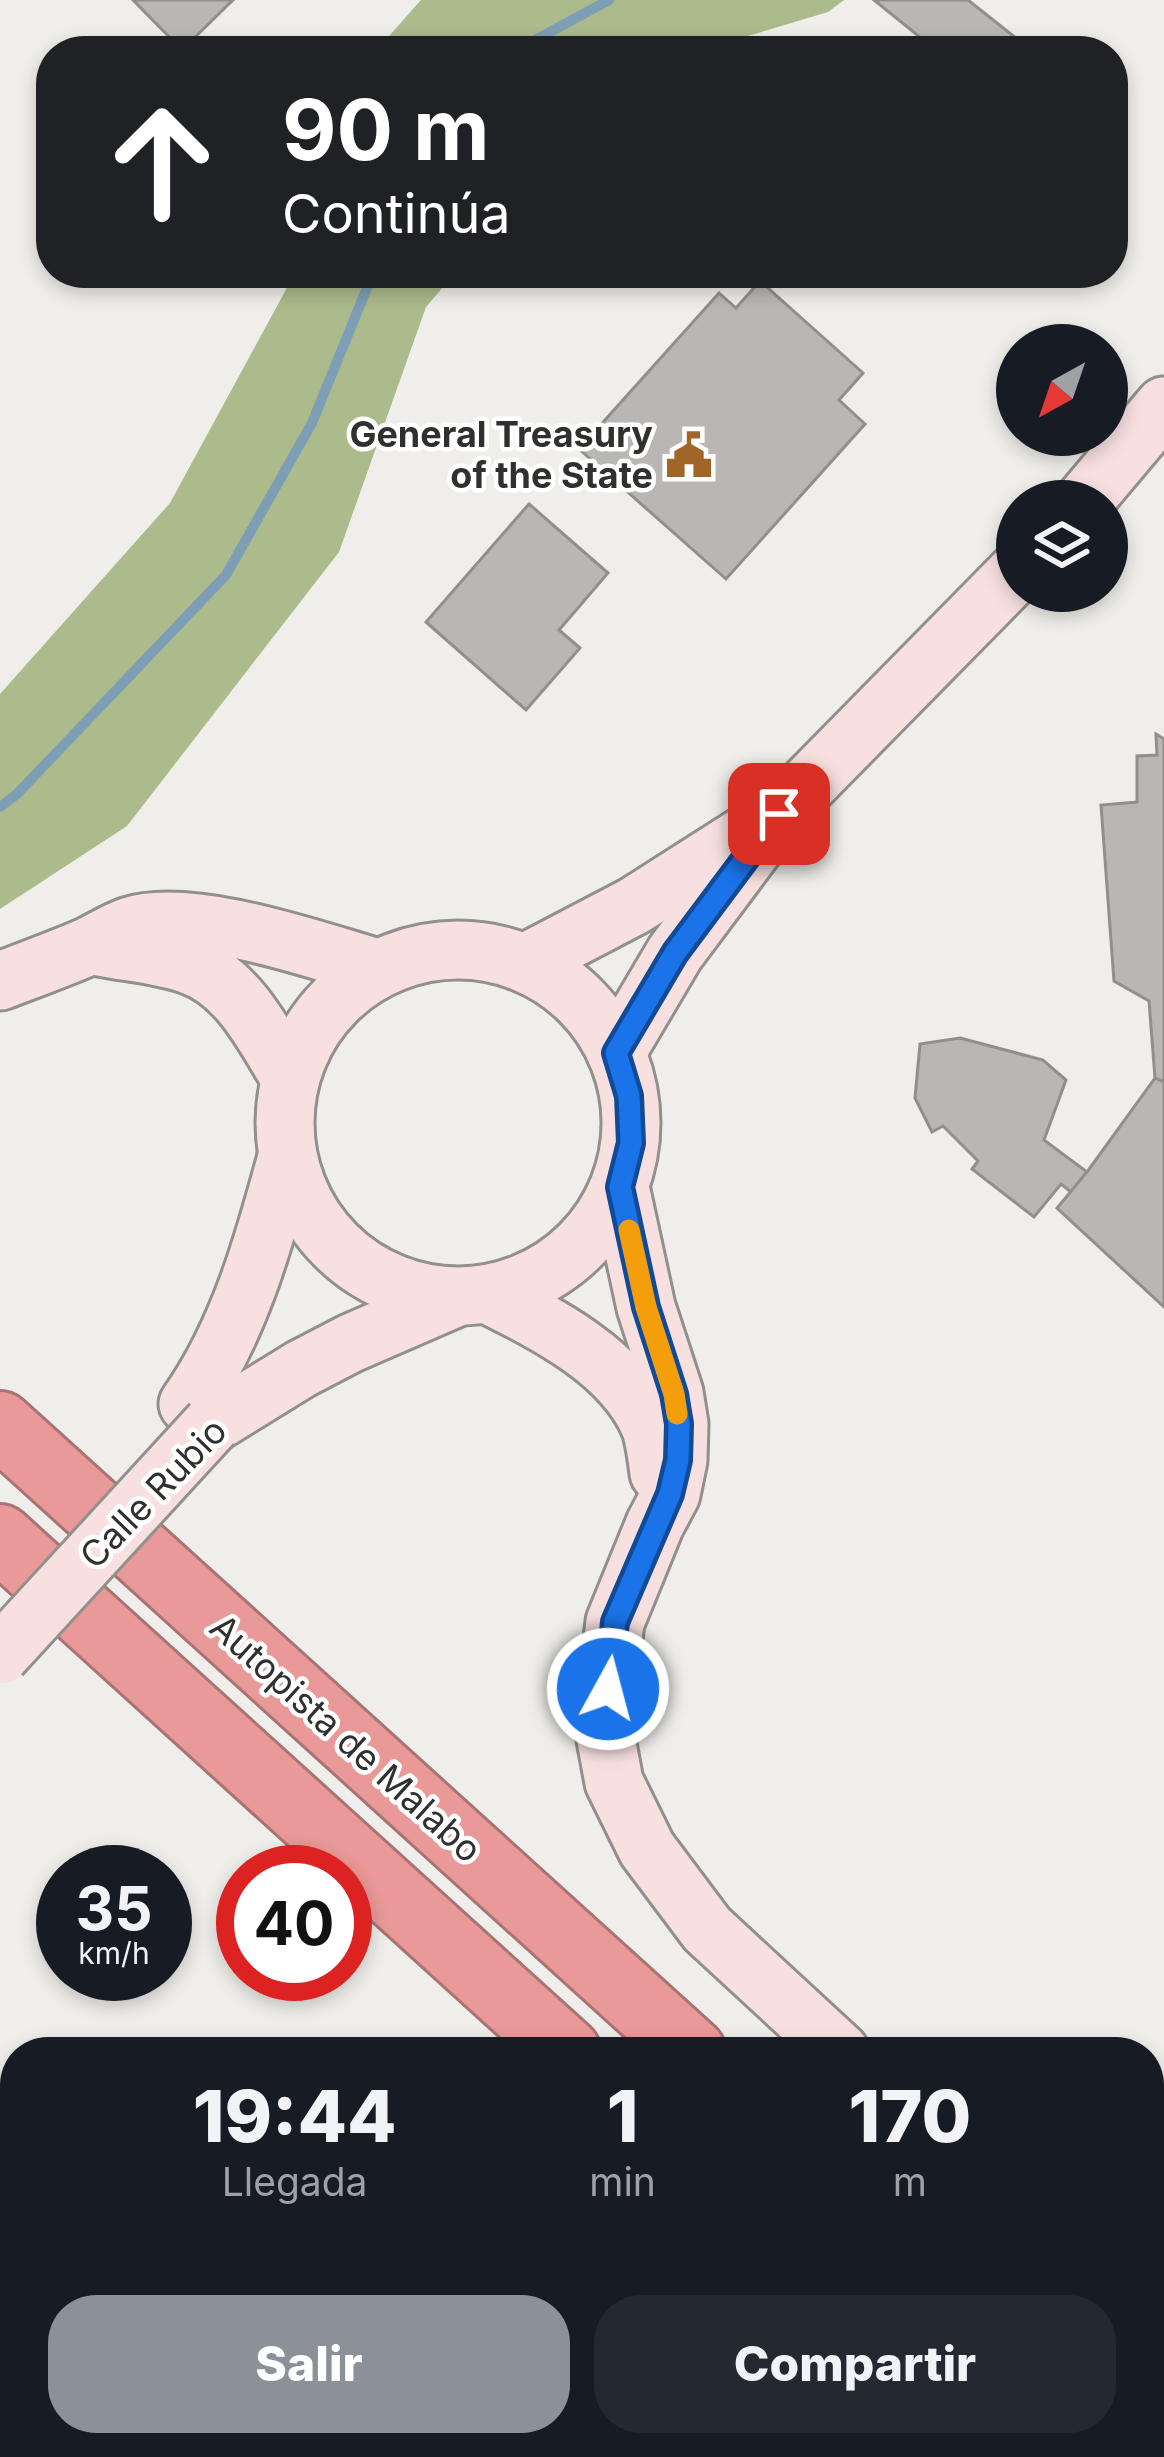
<!DOCTYPE html>
<html lang="es">
<meta charset="utf-8">
<style>
body{margin:0;font-family:Inter,sans-serif;background:#242831;color:#f1f3f6;height:100vh;display:flex;flex-direction:column;font-size:45px;white-space:nowrap}
*{box-sizing:border-box;margin:0}
p{font-size:39px;color:#9ea1a6}
.icon{flex:none;width:66px;height:66px;fill:none;stroke:currentColor;stroke-width:2;stroke-linecap:round;stroke-linejoin:round}
.map{position:relative;flex:1;overflow:hidden}
.side{position:absolute;left:0px;top:2037px;width:1164px;height:420px;display:flex;flex-direction:column;background:#171b24;border-radius:48px 48px 0 0;box-shadow:0 6px 18px #0003}
.side>*{flex:none}
.banner{position:absolute;left:36px;top:36px;width:1092px;height:252px;border-radius:48px;box-shadow:0 6px 18px #0003;background:#202124;color:#fff;overflow:hidden}
.needle{width:78px;rotate:220deg}
.controls{position:absolute;left:996px;top:324px;display:grid;gap:24px}
.controls a{display:grid;place-items:center;width:132px;height:132px;border-radius:50%;background:#171b24;box-shadow:0 6px 18px #0003;font-size:60px}
.speed{position:absolute;left:36px;top:1845px;display:flex;gap:24px;font-size:60px;font-weight:700;text-align:center}
.speed>*{display:grid;place-content:center;width:156px;height:156px;border-radius:50%;background:#171b24;box-shadow:0 6px 18px #0003;line-height:1}
.speed small{font-size:30px;font-weight:400}
.speed .limit{border:18px solid #d22;background:#fff;color:#111}
.pin{position:absolute;display:grid;place-items:center;width:102px;height:102px;color:#fff;margin:-51px;border-radius:24px;box-shadow:0 6px 18px #0006}
.me{position:absolute;width:132px;margin:-66px;rotate:7deg;stroke-linejoin:round;filter:drop-shadow(0 0 9px #0008)}
.turn{display:flex;align-items:center;gap:42px;height:252px;padding:0 48px;font-size:54px}
.turn .icon{width:156px;height:156px;stroke-width:2.5}
.turn b{display:block;font-size:84px;line-height:102px}
.eta{display:flex;justify-content:space-evenly;align-items:center;height:204px;text-align:center}
.eta b{font-size:72px;font-weight:800;line-height:84px}
.cta{display:flex;gap:24px;margin-top:auto;padding:24px 48px}
.cta a{flex:1;height:138px;border-radius:48px;background:#8c9099;color:#fff;font-size:48px;font-weight:800;line-height:138px;text-align:center}
.cta a+a{background:#242831;color:#f1f3f6}
.map>svg:first-child{display:block}
.forest{fill:#abbb8b}
.lines{fill:none;stroke-linecap:round;stroke-linejoin:round}
.stream{stroke:#7e9eb5;stroke-width:10}
.building{fill:#bab6b4;stroke:#928e8c;stroke-width:3}
.street-casing{stroke:#91908d;stroke-width:45}
.secondary-casing{stroke:#91908d;stroke-width:63}
.highway-casing{stroke:#a87473;stroke-width:72}
.street{stroke:#fff;stroke-width:39}
.secondary{stroke:#f8e0e0;stroke-width:57}
.highway{stroke:#e99997;stroke-width:66}
.secondary-bridge-casing{stroke:#91908d;stroke-width:63;stroke-linecap:butt}
.secondary-bridge{stroke:#f8e0e0;stroke-width:57}
.route-casing{stroke:#114b97;stroke-width:30}
.route{stroke:#1a73e8;stroke-width:21}
.slow{stroke:#f59e0b;stroke-width:21}
.labels{text-anchor:middle;stroke-width:9;stroke-linejoin:round;paint-order:stroke}
.poi-label{font-size:36px;font-weight:bold;fill:#30302f;stroke:#fff;text-anchor:end}
.street-label{font-size:36px;fill:#30302f;stroke:#fff}
</style>
<div class="map">
<svg width="1164" height="2457" viewBox="0 0 1164 2457">
<rect width="100%" height="100%" fill="#efeeea"/>
<g class="forest">
<path d="M 421,0 L 844,0 L 828,12 L 698,51 L 384,51 L 389,36 Z"/>
<path d="M 295,273 L 455,273 L 426,307 L 339,552 L 127,826 L 0,909 L 0,694 L 170,503 Z"/>
</g>
<g class="lines">
<g class="stream">
<path d="M 515,51 L 609,0"/>
<path d="M 0,807 L 17,794 L 226,575 L 312,423 L 373,273"/>
</g>
</g>
<g class="building">
<path d="M 133,0 L 233,0 L 182,50 Z"/>
<path d="M 874,0 L 968,0 L 1016,38 L 1006,51 L 937,51 Z"/>
<path d="M 760,281 L 863,373 L 839,400 L 865,424 L 726,579 L 579,449 L 719,293 L 736,308 Z"/>
<path d="M 529,504 L 608,573 L 559,630 L 580,648 L 526,710 L 426,622 Z"/>
<path d="M 1156,734 L 1164,739 L 1164,1082 L 1155,1078 L 1149,1001 L 1114,981 L 1101,805 L 1137,802 L 1137,756 L 1157,755 Z"/>
<path d="M 960,1038 L 1043,1060 L 1066,1080 L 1044,1140 L 1087,1172 L 1071,1192 L 1061,1184 L 1034,1217 L 972,1169 L 978,1161 L 943,1126 L 932,1132 L 915,1098 L 920,1044 Z"/>
<path d="M 1155,1078 L 1164,1082 L 1164,1307 L 1057,1208 L 1087,1172 Z"/>
</g>
<g class="lines">
<defs>
<path id="street" d="M 589,2457 L 602,2442"/>
<g id="secondary">
<path d="M 1084,501 L 1164,406"/>
<path d="M 100,947 C 130,953 163,955 192,966 C 239,983 264,1036 289,1076"/>
<circle cx="458" cy="1123" r="173"/>
<path d="M 525,963 L 634,906 L 750,832"/>
<path d="M 0,981 C 29,970 59,959 87,947 C 102,940 115,931 130,926 C 190,906 316,950 377,968"/>
<path d="M 616,1053 L 675,953 L 779,814 L 1017,572"/>
<path d="M 620,1187 L 646,1307 L 674,1393 L 679,1424 L 678,1460 L 671,1494 L 655,1524 L 615,1622 L 603,1723 L 614,1782 L 647,1849 L 707,1929 L 840,2052"/>
<path d="M 489,1295 C 547,1324 623,1362 650,1426 C 655,1440 657,1458 659,1473"/>
<path d="M 188,1404 C 239,1332 264,1242 287,1157"/>
<path d="M 212,1424 L 301,1369 L 351,1343 L 457,1297"/>
<path d="M 0,2127 L 15,2139"/>
<path d="M 1149,2331 L 1164,2345"/>
<path d="M 862,2442 L 878,2457"/>
</g>
<g id="highway">
<path d="M 0,1425 L 692,2052"/>
<path d="M 0,1538 L 567,2052"/>
<path d="M 997,2442 L 1014,2457"/>
<path d="M 1122,2442 L 1138,2457"/>
</g>
</defs>
<use href="#street" class="street-casing"/>
<use href="#secondary" class="secondary-casing"/>
<use href="#highway" class="highway-casing"/>
<use href="#street" class="street"/>
<use href="#secondary" class="secondary"/>
<use href="#highway" class="highway"/>
<defs>
<path id="secondary-bridge" d="M 0,1655 L 212,1424"/>
</defs>
<use href="#secondary-bridge" class="secondary-bridge-casing"/>
<use href="#secondary-bridge" class="secondary-bridge"/>
</g>
<g class="lines">
<defs>
<path id="route" d="M 608,1689 L 615,1622 L 670,1494 L 678,1460 L 679,1424 L 674,1394 L 646,1307 L 620,1187 L 631,1143 L 629,1096 L 616,1053 L 675,953 L 779,814"/>
</defs>
<use href="#route" class="route-casing"/>
<use href="#route" class="route"/>
<path class="slow" d="M 629,1230 L 646,1307 L 674,1394 L 677,1414"/>
</g>
<defs>
<symbol id="civic-bare" viewBox="-9 -9 18 18"><path d="M-.6-6.5H3V-4.5H.6V-3L4-1V1h2V6H-6V1h2V-1L-.6-3ZM-1.2 2.5V6h2.4V2.5Z" fill="#a16627" stroke="#fff" stroke-width="2.5" paint-order="stroke"/></symbol>
</defs>
<g fill-rule="evenodd">
<use href="#civic-bare" x="656" y="422" width="66" height="66"/>
</g>
<g class="labels">
<g class="poi-label">
<text x="653" y="447">General Treasury<tspan x="653" dy="41">of the State</tspan></text>
</g>
<g class="street-label">
<text transform="translate(153 1493) rotate(-46)" y="13">Calle Rubio</text>
<text transform="translate(346 1738) rotate(42)" y="13">Autopista de Malabo</text>
</g>
</g>
</svg>
<div class="controls">
<a><svg class="needle" viewBox="-14 -14 28 28"><path d="M0-13l5 13h-10z" fill="#e53935"/><path d="M0 13l5-13h-10z" fill="#9ea1a6"/></svg></a>
<a><svg class="icon" aria-label="layers" viewBox="0 0 24 24"><path d="M12 4l9 5-9 5-9-5zM3 14l9 5 9-5"/></svg></a>
</div>
<div class="speed"><div>35<small>km/h</small></div><div class="limit">40</div></div>
<div class="pin" style="left:779px;top:814px;background:#d93025"><svg class="icon" aria-label="arrive" viewBox="0 0 24 24"><path d="M6 21V4h12l-3 4 3 4H6"/></svg></div>
<svg class="me" style="left:608px;top:1689px" viewBox="-20 -20 40 40"><circle r="17" fill="#1a73e8" stroke="#fff" stroke-width="3"/><path d="M0-11L8 9 0 5-8 9z" fill="#fff"/></svg>
<div class="banner">
<div class="turn"><svg class="icon" aria-label="ahead" viewBox="0 0 24 24"><path d="M12 20V5M6 11l6-6 6 6"/></svg><div><b>90 m</b>Continúa</div></div>
</div>
<section class="side">
<div class="eta">
<div><b>19:44</b><p>Llegada</p></div>
<div><b>1</b><p>min</p></div>
<div><b>170</b><p>m</p></div>
</div>
<div class="cta"><a>Salir</a><a>Compartir</a></div>
</section>
</div>
